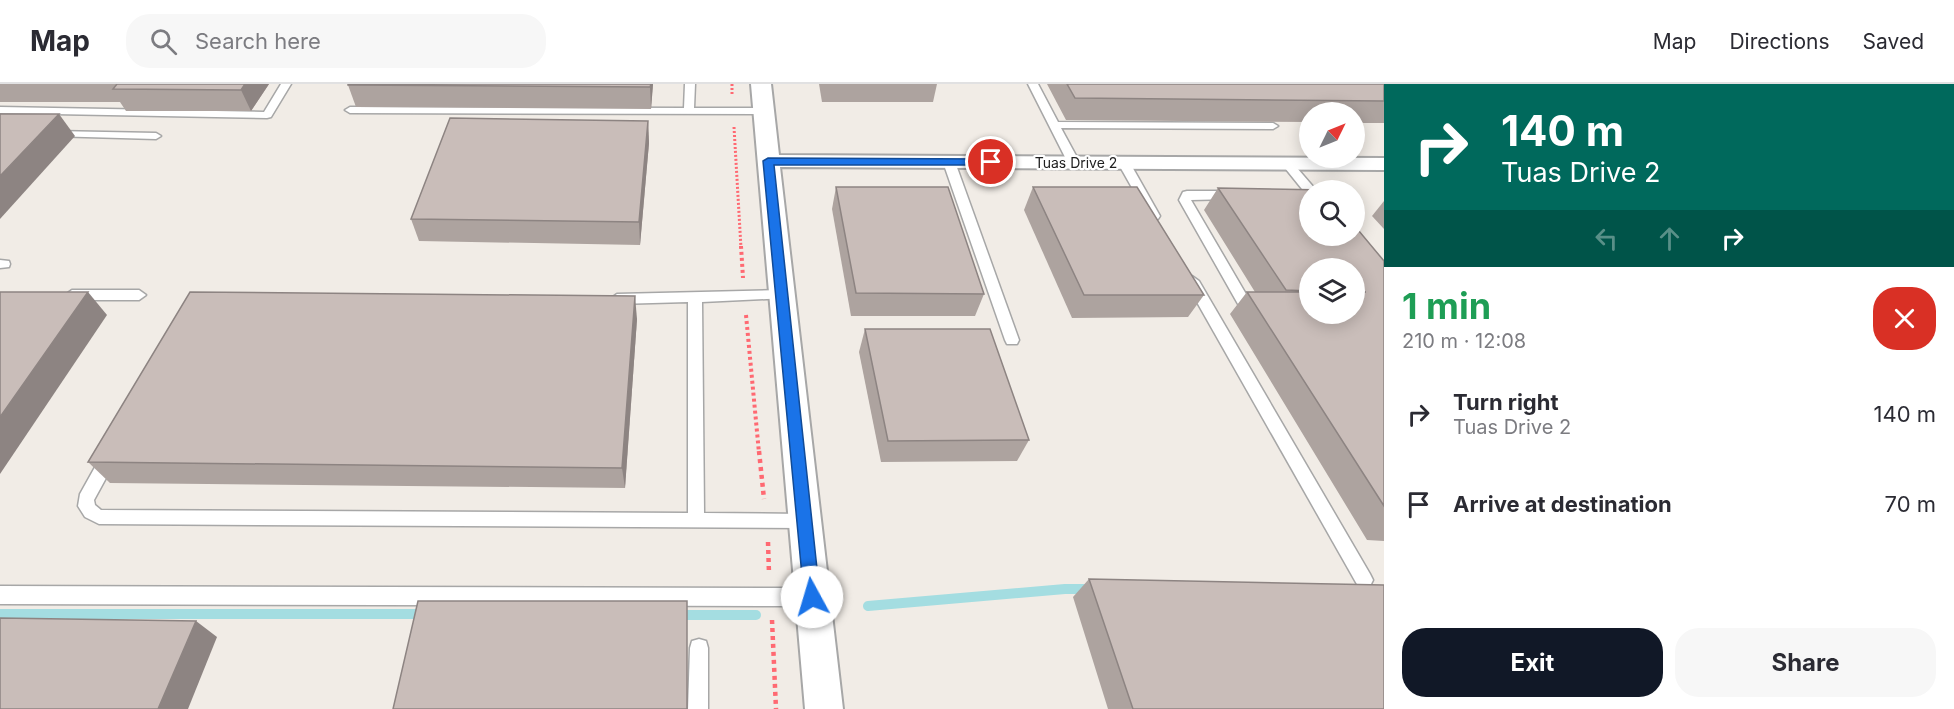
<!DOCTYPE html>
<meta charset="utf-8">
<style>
body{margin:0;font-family:Inter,sans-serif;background:#f7f7f7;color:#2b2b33;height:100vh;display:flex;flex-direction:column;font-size:22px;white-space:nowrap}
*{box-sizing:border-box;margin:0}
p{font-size:20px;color:#7c7c81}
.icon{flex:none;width:33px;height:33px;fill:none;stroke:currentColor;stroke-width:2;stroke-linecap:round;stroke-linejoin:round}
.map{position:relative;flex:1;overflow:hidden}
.panel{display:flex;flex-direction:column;background:#fff;width:570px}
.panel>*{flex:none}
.top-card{background:#00695c;color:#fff;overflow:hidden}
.needle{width:39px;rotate:47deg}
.controls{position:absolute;left:1299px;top:18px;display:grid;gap:12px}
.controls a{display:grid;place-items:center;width:66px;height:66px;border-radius:50%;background:#fff;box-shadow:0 3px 15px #0003;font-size:30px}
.pin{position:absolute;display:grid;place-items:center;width:51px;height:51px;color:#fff;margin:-26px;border:3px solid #fff;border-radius:50%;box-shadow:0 2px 6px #0007}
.me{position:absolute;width:66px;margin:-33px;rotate:354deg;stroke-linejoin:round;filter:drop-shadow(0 0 4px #0008)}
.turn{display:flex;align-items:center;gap:21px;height:126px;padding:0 18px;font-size:27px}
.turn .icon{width:78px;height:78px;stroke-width:2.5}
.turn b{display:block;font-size:42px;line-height:51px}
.lanes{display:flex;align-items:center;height:57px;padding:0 18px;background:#0003;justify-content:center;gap:30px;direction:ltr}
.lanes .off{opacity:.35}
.round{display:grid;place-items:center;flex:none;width:63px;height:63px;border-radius:24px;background:#f7f7f7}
.overview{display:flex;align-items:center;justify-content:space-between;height:102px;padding:0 18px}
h1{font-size:36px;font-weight:700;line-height:45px;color:#1e9e55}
.button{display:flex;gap:12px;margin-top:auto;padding:12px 18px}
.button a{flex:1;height:69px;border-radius:24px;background:#111827;color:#fff;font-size:24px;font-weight:700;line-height:69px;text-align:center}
.button a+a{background:#f7f7f7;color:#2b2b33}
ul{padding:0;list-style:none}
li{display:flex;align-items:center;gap:18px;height:90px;padding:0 18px}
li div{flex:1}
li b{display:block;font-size:22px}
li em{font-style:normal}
header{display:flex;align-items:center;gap:36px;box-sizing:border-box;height:84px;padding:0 30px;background:#fff;border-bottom:2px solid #e1e1e2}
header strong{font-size:28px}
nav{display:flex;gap:33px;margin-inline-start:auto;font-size:21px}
.search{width:420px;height:54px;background:#f7f7f7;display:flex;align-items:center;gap:15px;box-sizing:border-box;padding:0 21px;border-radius:24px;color:#7c7c81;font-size:22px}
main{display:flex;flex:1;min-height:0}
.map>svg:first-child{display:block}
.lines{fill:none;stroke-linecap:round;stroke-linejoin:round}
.stream{stroke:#a4dde1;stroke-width:10}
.service-casing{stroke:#a7a7a7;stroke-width:3}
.minor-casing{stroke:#a7a7a7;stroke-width:4}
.path-far2{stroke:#ff6972;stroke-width:3;stroke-dasharray:2 2;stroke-linecap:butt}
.path-far1{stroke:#ff6972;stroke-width:4;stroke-dasharray:3 3;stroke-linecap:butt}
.path{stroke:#ff6972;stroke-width:4.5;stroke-dasharray:4 4;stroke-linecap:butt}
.service{fill:#fff;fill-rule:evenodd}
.minor{fill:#fff;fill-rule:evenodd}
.wall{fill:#ada39f;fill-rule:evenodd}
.shaded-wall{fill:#8d8482}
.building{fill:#c9bdb9;stroke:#8d8482;stroke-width:1.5}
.route{fill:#1a73e8;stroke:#114b97;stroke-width:1.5}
.labels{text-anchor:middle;stroke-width:4.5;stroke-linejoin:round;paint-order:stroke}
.far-street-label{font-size:14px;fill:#202020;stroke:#fff}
</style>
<header>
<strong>Map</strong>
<div class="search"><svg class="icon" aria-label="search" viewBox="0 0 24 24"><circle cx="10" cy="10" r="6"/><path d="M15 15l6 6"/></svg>Search here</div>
<nav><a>Map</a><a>Directions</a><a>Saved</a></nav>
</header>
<main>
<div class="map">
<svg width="1384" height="625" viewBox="0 0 1384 625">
<rect width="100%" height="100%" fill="#f1ece6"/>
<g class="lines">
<g class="stream">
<path d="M 868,522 L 1065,505 L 1091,505"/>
<path d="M 0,530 L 427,530"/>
<path d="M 675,531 L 756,531"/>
</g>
<defs>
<g id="service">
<path d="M 281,0 L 291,0 L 271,33 L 267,34 L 0,29 L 0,23 L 264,28 Z"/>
<path d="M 685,0 L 695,0 L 694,24 L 763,24 L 768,27 L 763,30 L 350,29 L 345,26 L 350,23 L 684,24 Z"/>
<path d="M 1028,0 L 1038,0 L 1058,38 L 1273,39 L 1278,42 L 1273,45 L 1061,44 L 1080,79 L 1074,82 L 1068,79 Z"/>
<path d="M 54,47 L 156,49 L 161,52 L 156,55 L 50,52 L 49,50 Z"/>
<path d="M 949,75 L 955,78 L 1019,256 L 1017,260 L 1007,260 L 1005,256 L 943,78 Z"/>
<path d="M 1124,76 L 1130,79 L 1160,132 L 1158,135 L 1150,135 L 1148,132 L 1118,79 Z"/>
<path d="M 1287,76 L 1291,77 L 1316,106 L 1310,106 L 1310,110 L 1306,110 L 1281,79 Z"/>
<path d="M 1187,107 L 1232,107 L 1238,111 L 1232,115 L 1191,116 L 1250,217 L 1248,220 L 1238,220 L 1179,116 L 1183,108 Z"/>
<path d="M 0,176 L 9,177 L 10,180 L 9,183 L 0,184 Z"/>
<path d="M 1192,192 L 1199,197 L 1370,490 L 1373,496 L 1370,502 L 1364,504 L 1358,502 L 1185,197 Z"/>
<path d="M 72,206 L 139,206 L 146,211 L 139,216 L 72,216 L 65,211 Z"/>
<path d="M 782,206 L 787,208 L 789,211 L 787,214 L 702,218 L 704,429 L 804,430 L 810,432 L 812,437 L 810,442 L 804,444 L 99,440 L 85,433 L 78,422 L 80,410 L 104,367 L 110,365 L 116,367 L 118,372 L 94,416 L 95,421 L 101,426 L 688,429 L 688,218 L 617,220 L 610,215 L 617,210 Z"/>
<path d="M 0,502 L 812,504 L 818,507 L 821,513 L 818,519 L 812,522 L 0,520 Z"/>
<path d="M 699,555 L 706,557 L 708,564 L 708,625 L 688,625 L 690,564 L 692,557 Z"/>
</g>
<path id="minor" d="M 751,0 L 771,0 L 779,71 L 1384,74 L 1384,86 L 780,83 L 843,625 L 805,625 Z"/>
</defs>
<use href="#service" class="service-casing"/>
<use href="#minor" class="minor-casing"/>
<g class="path-far2">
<path d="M 732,0 L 732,11"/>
<path d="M 734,43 L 741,164"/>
</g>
<g class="path-far1">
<path d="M 741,162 L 743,194"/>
<path d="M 746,231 L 759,369"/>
</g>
<g class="path">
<path d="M 759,367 L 764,415"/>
<path d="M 768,458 L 769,490"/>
<path d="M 772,536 L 776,625"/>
</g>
<use href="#service" class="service"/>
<use href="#minor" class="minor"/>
</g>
<g class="wall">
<path d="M 0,0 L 269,0 L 251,27 L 126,27 L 120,18 L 0,18 Z"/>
<path d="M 653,0 L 651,25 L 356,23 L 348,1 Z"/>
<path d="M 819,0 L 937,0 L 933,18 L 822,18 Z"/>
<path d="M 1047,0 L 1384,0 L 1384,39 L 1354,39 L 1354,28 L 1310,28 L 1310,38 L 1066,36 Z"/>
<path d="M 648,37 L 649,59 L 640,161 L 419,157 L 411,135 Z"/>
<path d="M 836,103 L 984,210 L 975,232 L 851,232 L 832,125 Z"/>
<path d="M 1033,103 L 1204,211 L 1188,233 L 1072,234 L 1024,126 Z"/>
<path d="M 1218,104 L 1384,177 L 1384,457 L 1367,456 L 1230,230 L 1247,208 L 1255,208 L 1204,126 ZM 1310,184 L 1354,230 L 1310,230 Z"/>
<path d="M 1384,117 L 1384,145 L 1372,132 Z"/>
<path d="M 637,235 L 625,404 L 110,399 L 88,378 Z"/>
<path d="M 865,245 L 1029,356 L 1017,377 L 881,378 L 859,268 Z"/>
<path d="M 1089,495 L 1384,625 L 1108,625 L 1073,513 Z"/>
</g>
<g class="shaded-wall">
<path d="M 245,0 L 269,0 L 251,27 L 241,6 Z"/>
<path d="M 651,0 L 653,0 L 651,25 L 650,3 Z"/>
<path d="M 59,30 L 75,52 L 0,135 L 0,92 Z"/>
<path d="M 648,37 L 649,59 L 640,161 L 639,138 Z"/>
<path d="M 88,208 L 107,231 L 0,390 L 0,333 Z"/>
<path d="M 635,212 L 637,235 L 625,404 L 622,384 Z"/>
<path d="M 196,537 L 217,553 L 188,625 L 158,625 Z"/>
</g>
<g class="building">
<path d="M 117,0 L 245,0 L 241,6 L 113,5 Z"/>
<path d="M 348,0 L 651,0 L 650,3 L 348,1 Z"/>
<path d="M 1067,0 L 1384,0 L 1384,17 L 1075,14 Z"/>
<path d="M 0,30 L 59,30 L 0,92 Z"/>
<path d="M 450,34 L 648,37 L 639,138 L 411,135 Z"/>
<path d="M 836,103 L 948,103 L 984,210 L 856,209 Z"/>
<path d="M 1033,103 L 1137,103 L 1204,211 L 1084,211 Z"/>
<path d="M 1218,104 L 1326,106 L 1327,106 L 1310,106 L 1310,152 L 1354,152 L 1354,141 L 1384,177 L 1384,422 L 1247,208 L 1310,208 L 1310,230 L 1354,230 L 1354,208 L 1366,208 L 1354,208 L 1354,184 L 1310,184 L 1310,207 L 1286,206 Z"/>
<path d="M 0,208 L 88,208 L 0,333 Z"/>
<path d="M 190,208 L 635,212 L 622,384 L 88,378 Z"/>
<path d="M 865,245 L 990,245 L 1029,356 L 888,357 Z"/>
<path d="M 1089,495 L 1384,501 L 1384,625 L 1133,625 Z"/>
<path d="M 418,517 L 687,517 L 687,625 L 393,625 Z"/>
<path d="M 0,534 L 196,537 L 158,625 L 0,625 Z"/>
</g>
<path class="route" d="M 768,74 L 991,75 L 996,78 L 991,81 L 774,81 L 820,513 L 818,518 L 812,521 L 806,518 L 804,513 L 763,77 Z"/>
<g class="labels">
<g class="far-street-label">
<text x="1076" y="84">Tuas Drive 2</text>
</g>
</g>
</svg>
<div class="controls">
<a><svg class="needle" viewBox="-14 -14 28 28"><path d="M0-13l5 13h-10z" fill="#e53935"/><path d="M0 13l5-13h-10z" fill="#7c7c81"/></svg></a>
<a><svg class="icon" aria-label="search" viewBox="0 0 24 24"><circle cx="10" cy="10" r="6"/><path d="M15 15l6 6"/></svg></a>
<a><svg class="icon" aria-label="layers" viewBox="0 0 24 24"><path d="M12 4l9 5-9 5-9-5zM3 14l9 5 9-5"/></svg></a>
</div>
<div class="pin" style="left:991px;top:78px;background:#d93025"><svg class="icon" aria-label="arrive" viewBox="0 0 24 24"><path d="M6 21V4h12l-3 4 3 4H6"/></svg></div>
<svg class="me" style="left:812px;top:513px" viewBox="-20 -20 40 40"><circle r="19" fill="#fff"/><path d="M0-13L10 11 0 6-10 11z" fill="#1a73e8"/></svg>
</div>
<section class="panel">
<div class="top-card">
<div class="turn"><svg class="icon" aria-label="right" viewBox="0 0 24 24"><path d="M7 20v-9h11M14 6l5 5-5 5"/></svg><div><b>140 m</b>Tuas Drive 2</div></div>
<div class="lanes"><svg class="icon off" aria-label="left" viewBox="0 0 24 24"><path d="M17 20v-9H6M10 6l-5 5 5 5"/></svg><svg class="icon off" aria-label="ahead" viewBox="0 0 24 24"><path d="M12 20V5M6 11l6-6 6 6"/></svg><svg class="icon" aria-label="right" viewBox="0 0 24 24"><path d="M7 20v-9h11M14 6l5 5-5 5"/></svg></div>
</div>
<div class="overview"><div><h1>1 min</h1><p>210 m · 12:08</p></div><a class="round" style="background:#d93025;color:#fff"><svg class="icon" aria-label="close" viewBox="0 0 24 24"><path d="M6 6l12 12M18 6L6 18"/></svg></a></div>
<ul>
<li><svg class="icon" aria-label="right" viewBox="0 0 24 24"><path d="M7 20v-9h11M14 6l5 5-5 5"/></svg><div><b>Turn right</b><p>Tuas Drive 2</p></div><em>140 m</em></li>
<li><svg class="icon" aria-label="arrive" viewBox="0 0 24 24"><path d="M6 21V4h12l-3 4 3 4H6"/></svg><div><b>Arrive at destination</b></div><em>70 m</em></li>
</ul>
<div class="button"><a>Exit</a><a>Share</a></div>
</section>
</main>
